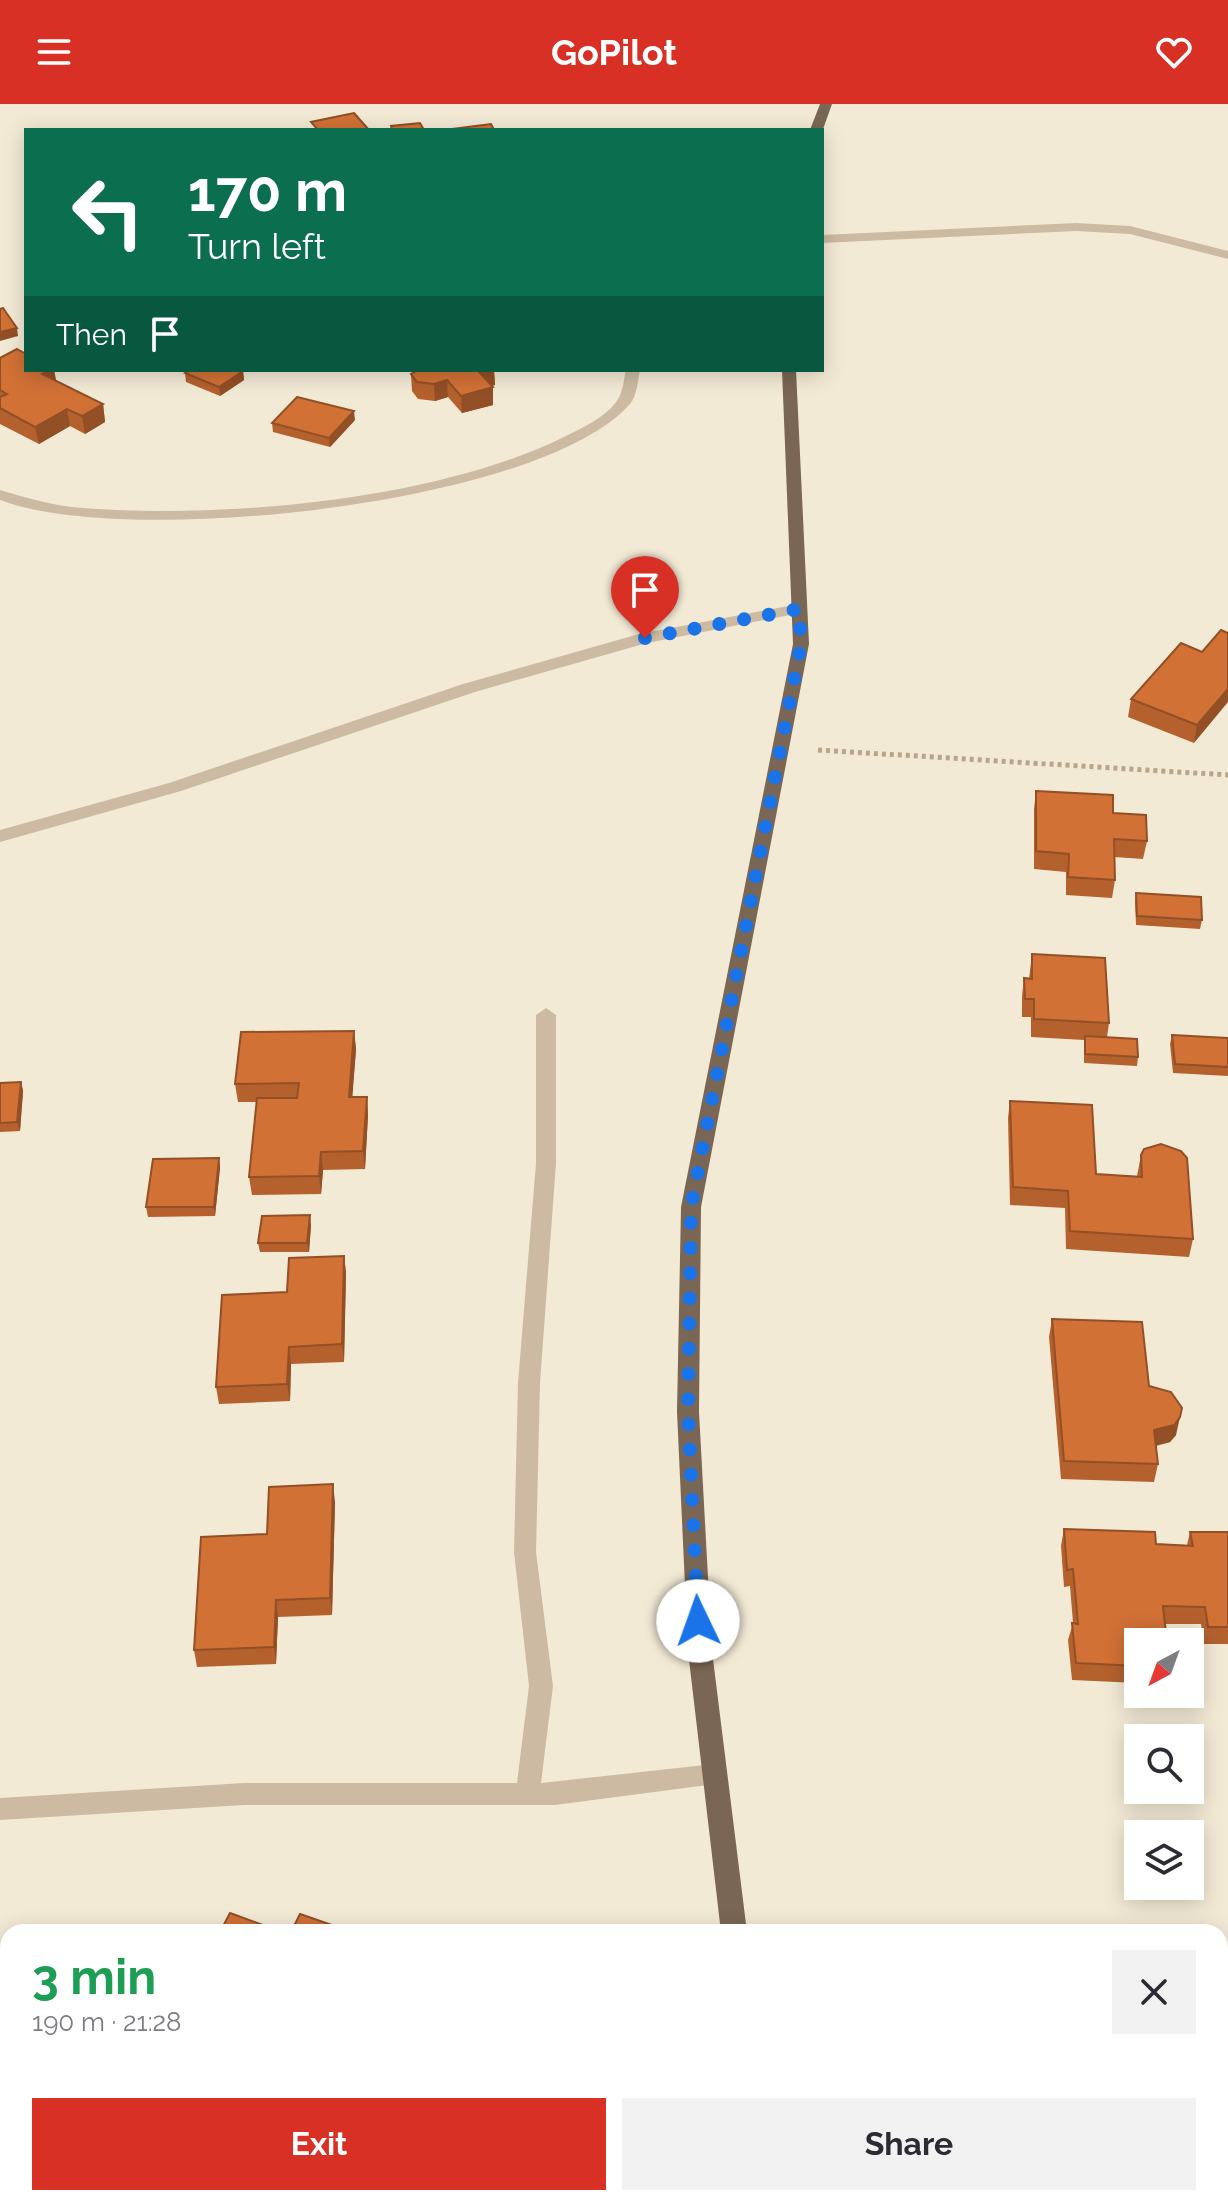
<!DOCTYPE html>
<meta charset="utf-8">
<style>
body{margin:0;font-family:Raleway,sans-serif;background:#f2f2f3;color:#2b2b33;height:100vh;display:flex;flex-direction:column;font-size:30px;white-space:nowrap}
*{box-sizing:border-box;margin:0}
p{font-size:26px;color:#7c7c81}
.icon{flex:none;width:44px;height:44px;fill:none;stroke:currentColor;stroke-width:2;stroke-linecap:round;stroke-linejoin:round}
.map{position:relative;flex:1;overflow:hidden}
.details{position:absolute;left:0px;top:1820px;width:1228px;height:282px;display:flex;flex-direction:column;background:#fff;border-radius:24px 24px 0 0;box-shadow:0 4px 20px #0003}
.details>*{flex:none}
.top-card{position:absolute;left:24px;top:24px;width:800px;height:244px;border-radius:0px;box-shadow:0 4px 20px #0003;background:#0b6e4f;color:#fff;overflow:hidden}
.needle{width:52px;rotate:221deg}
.buttons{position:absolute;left:1124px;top:1524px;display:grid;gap:16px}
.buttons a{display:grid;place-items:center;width:80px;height:80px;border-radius:0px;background:#fff;box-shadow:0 4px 20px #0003;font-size:40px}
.pin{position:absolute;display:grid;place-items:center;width:68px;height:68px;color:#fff;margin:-82px -34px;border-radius:50% 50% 50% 0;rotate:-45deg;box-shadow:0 0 8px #0007}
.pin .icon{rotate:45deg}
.me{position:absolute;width:88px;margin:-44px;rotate:357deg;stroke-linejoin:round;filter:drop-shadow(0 0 6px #0008)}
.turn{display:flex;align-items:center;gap:28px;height:168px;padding:0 32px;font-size:36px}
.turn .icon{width:104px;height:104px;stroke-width:2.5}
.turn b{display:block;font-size:56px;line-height:68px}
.then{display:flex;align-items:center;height:76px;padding:0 32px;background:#0003;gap:16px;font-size:30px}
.round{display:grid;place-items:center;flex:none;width:84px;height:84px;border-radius:0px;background:#f2f2f3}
.head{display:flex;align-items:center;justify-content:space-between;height:136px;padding:0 32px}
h1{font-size:48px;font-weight:700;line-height:60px;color:#1e9e55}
.primary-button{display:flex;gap:16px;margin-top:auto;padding:16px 32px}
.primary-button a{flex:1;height:92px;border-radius:0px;background:#d93025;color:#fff;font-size:32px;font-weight:700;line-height:92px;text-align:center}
.primary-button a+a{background:#f2f2f3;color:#2b2b33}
header{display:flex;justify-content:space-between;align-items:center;height:104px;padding:0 32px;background:#d93025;color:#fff;font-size:36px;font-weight:700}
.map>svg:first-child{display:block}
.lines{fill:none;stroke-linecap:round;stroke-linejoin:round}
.path{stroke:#b8a58c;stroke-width:5;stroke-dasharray:4 4;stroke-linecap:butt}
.minor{fill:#ccbba2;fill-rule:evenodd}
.major{fill:#7a6654;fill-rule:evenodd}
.wall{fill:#b5612e}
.shaded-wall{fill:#934f26}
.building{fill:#d27136;stroke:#934f26;stroke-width:2}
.route{stroke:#1a73e8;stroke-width:14;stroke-dasharray:0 25.2}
</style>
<header><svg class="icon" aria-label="menu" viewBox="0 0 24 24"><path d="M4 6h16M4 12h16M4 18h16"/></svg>GoPilot<svg class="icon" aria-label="heart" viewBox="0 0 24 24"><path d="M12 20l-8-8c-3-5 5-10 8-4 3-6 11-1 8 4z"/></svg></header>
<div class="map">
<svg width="1228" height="2101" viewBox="0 0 1228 2101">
<rect width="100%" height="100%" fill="#f3ead6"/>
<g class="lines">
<path class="path" d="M 818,646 L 1228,671"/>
<g class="minor">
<path d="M 1076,119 L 1130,122 L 1228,147 L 1228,155 L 1130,130 L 1076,127 L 822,139 L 822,131 Z"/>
<path d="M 626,266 L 640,266 C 638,276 637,292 630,300 C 540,402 124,444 0,396 L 0,386 C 28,394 53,402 83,404 C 224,415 436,396 564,333 C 582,324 607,313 618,295 C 623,288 624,274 626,266 Z"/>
<path d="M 799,500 L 807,505 L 805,508 L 647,539 L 475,588 L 181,687 L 0,738 L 0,726 L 169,679 L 463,580 L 639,530 Z"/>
<path d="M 546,904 L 556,911 L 556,1059 L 540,1279 L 536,1448 L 553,1582 L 541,1679 L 714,1660 L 723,1663 L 726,1671 L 723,1679 L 555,1701 L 244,1701 L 0,1716 L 0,1694 L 244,1679 L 517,1679 L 529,1582 L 514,1448 L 518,1279 L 536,1059 L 536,911 Z"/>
</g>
<g class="major">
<path d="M 820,0 L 832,0 L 822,28 L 810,26 Z"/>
<path d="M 782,266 L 796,266 L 809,540 L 701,1103 L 699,1308 L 712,1547 L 747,1828 L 721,1828 L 688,1547 L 677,1308 L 681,1103 L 793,540 Z"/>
<path d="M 749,2094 L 777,2094 L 778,2101 L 750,2101 Z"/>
</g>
</g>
<g class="wall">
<path d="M 0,254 L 26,266 L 54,266 L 56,277 L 103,300 L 105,318 L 85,330 L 70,322 L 39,340 L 0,320 Z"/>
<path d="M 416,266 L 500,266 L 494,267 L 495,281 L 491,282 L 493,283 L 493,301 L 462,309 L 448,293 L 435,297 L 418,295 L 412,287 L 411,270 L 416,267 Z"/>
<path d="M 243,267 L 244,276 L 220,292 L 186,278 L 185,269 Z"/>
<path d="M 355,316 L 330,343 L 273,328 L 272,319 Z"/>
<path d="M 1221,526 L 1194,639 L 1128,613 L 1131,595 L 1202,548 Z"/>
<path d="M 1036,687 L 1113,709 L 1147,737 L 1143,755 L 1114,753 L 1115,776 L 1112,794 L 1066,791 L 1066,768 L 1034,765 L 1034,705 Z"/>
<path d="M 1136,789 L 1202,816 L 1200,825 L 1136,821 L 1135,798 Z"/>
<path d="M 1032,850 L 1109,919 L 1107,933 L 1138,953 L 1137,962 L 1084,959 L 1084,936 L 1031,933 L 1031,913 L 1022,913 L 1022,892 L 1024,874 L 1029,875 Z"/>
<path d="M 354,927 L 356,945 L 352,993 L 367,993 L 368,1011 L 365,1065 L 323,1066 L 321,1090 L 252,1091 L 249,1073 L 257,998 L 238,998 L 235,980 Z"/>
<path d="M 1172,931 L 1228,934 L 1228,972 L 1173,969 L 1170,940 Z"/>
<path d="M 21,978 L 23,987 L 20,1027 L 0,1028 L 0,979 Z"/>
<path d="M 1010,997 L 1096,1070 L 1137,1072 L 1141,1051 L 1193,1135 L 1189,1153 L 1066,1145 L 1065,1104 L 1010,1101 L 1008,1014 Z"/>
<path d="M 219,1054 L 220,1064 L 215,1112 L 148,1113 L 146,1103 Z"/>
<path d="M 311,1121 L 309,1148 L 260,1148 L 258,1139 Z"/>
<path d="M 344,1152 L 346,1169 L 344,1258 L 291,1260 L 290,1297 L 219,1300 L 216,1283 L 287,1188 Z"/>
<path d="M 1052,1215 L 1149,1282 L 1176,1331 L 1170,1338 L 1156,1342 L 1158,1360 L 1154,1378 L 1061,1375 L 1049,1233 Z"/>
<path d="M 335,1398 L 332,1511 L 278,1513 L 276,1560 L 197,1563 L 194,1546 L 267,1430 Z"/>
<path d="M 1064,1425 L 1156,1440 L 1187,1441 L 1190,1428 L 1228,1428 L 1228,1540 L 1204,1540 L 1201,1520 L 1165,1520 L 1138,1538 L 1138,1579 L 1072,1576 L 1068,1536 L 1073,1519 L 1070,1482 L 1064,1483 L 1061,1442 Z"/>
</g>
<g class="shaded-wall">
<path d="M 17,224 L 18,232 L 0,237 L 0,228 Z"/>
<path d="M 49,266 L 54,266 L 57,281 L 42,270 Z"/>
<path d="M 485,266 L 500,266 L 494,267 L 495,281 L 479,285 L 479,268 Z"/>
<path d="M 243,267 L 244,276 L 220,292 L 219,283 Z"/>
<path d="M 447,276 L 448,293 L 435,297 L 434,280 Z"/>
<path d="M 493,283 L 493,301 L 462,309 L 461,292 Z"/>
<path d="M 103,300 L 105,318 L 85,330 L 82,312 Z"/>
<path d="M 67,305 L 70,322 L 39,340 L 35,323 Z"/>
<path d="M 354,307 L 355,316 L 330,343 L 329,334 Z"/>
<path d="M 1228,585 L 1228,598 L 1194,639 L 1197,621 Z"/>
<path d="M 354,927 L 356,945 L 351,1011 L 349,993 Z"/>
<path d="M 21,978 L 23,987 L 20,1027 L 17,1018 Z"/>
<path d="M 367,993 L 368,1011 L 365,1065 L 363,1047 Z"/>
<path d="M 321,1048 L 323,1066 L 321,1090 L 319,1072 Z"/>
<path d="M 219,1054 L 220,1064 L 215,1112 L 214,1103 Z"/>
<path d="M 310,1111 L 311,1121 L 309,1148 L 307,1139 Z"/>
<path d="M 344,1152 L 346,1169 L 344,1258 L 342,1240 Z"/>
<path d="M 289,1243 L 291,1260 L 290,1297 L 287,1280 Z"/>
<path d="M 1180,1313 L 1176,1331 L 1170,1338 L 1150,1343 L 1154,1326 Z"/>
<path d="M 333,1380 L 335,1398 L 332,1511 L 330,1494 Z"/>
<path d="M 276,1496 L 278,1513 L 276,1560 L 274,1543 Z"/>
</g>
<g class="building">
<path d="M 354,9 L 369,26 L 318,26 L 311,18 Z"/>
<path d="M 420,19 L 424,26 L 392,26 L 391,22 Z"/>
<path d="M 491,20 L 494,26 L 444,26 Z"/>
<path d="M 3,204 L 17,224 L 0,228 L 0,205 Z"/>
<path d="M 17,245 L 26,250 L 26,266 L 49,266 L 42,270 L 103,300 L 82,312 L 67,305 L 35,323 L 0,304 L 0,293 L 7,290 L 0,286 L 0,254 Z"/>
<path d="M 189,266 L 240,266 L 243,267 L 219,283 L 185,269 Z"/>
<path d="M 418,266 L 485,266 L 479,268 L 493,283 L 461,292 L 447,276 L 434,280 L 417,278 L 411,270 Z"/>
<path d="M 297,293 L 354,307 L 329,334 L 272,319 Z"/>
<path d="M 1221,526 L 1228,529 L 1228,585 L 1197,621 L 1131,595 L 1181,539 L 1202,548 Z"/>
<path d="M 1036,687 L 1113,691 L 1113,709 L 1146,711 L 1147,737 L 1114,735 L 1115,776 L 1068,773 L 1069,750 L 1036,747 Z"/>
<path d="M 1136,789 L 1201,793 L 1202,816 L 1137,812 Z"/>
<path d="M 1032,850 L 1105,854 L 1109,919 L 1034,915 L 1034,895 L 1025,895 L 1024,874 L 1032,875 Z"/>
<path d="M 354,927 L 349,993 L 367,993 L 363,1047 L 321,1048 L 319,1072 L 249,1073 L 257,994 L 297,994 L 299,979 L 235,980 L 241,928 Z"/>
<path d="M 1172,931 L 1228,934 L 1228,963 L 1175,960 Z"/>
<path d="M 1085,932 L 1137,935 L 1138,953 L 1085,950 Z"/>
<path d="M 21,978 L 17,1018 L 0,1019 L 0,979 Z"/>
<path d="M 1010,997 L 1092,1001 L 1096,1070 L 1142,1073 L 1141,1051 L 1144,1045 L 1161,1040 L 1181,1047 L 1187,1054 L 1193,1135 L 1070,1127 L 1068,1087 L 1013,1083 Z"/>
<path d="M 219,1054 L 214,1103 L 146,1103 L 153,1055 Z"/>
<path d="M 310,1111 L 307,1139 L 258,1139 L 262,1112 Z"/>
<path d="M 344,1152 L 342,1240 L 289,1243 L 287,1280 L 216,1283 L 222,1191 L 287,1188 L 289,1154 Z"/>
<path d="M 1052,1215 L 1142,1218 L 1149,1282 L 1171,1288 L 1182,1304 L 1180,1313 L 1174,1321 L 1154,1326 L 1158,1360 L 1064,1357 Z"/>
<path d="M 333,1380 L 330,1494 L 276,1496 L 274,1543 L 194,1546 L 201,1433 L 267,1430 L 269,1383 Z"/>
<path d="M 1064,1425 L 1155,1428 L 1156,1440 L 1193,1442 L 1190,1428 L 1228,1428 L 1228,1523 L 1208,1523 L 1205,1503 L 1163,1502 L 1167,1538 L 1138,1538 L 1138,1562 L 1076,1559 L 1072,1519 L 1078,1520 L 1073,1465 L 1067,1466 Z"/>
<path d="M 230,1809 L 282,1828 L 220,1828 Z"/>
<path d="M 300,1810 L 352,1828 L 291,1828 Z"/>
</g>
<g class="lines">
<path class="route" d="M 645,534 L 799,505 L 801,540 L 691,1103 L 688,1308 L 698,1517"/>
</g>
</svg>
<div class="buttons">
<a><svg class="needle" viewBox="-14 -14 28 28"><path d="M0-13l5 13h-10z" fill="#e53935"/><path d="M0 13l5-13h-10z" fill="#7c7c81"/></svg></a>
<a><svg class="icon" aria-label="search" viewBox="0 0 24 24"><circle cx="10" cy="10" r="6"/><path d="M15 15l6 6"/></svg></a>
<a><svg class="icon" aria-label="layers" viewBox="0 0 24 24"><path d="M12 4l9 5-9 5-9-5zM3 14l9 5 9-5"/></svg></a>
</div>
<div class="pin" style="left:645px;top:534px;background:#d93025"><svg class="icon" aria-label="arrive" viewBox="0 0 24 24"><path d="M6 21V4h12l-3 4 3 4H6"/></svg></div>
<svg class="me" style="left:698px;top:1517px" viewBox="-20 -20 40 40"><circle r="19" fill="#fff"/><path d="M0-13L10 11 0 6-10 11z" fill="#1a73e8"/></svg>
<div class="top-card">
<div class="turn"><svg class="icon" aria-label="left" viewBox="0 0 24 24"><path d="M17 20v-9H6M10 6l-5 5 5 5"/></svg><div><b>170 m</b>Turn left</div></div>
<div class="then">Then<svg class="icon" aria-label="arrive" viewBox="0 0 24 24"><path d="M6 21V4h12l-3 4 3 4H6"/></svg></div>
</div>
<section class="details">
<div class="head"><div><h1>3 min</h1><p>190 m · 21:28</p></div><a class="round"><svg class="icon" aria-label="close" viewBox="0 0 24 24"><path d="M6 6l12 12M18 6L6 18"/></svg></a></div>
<div class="primary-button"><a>Exit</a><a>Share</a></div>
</section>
</div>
